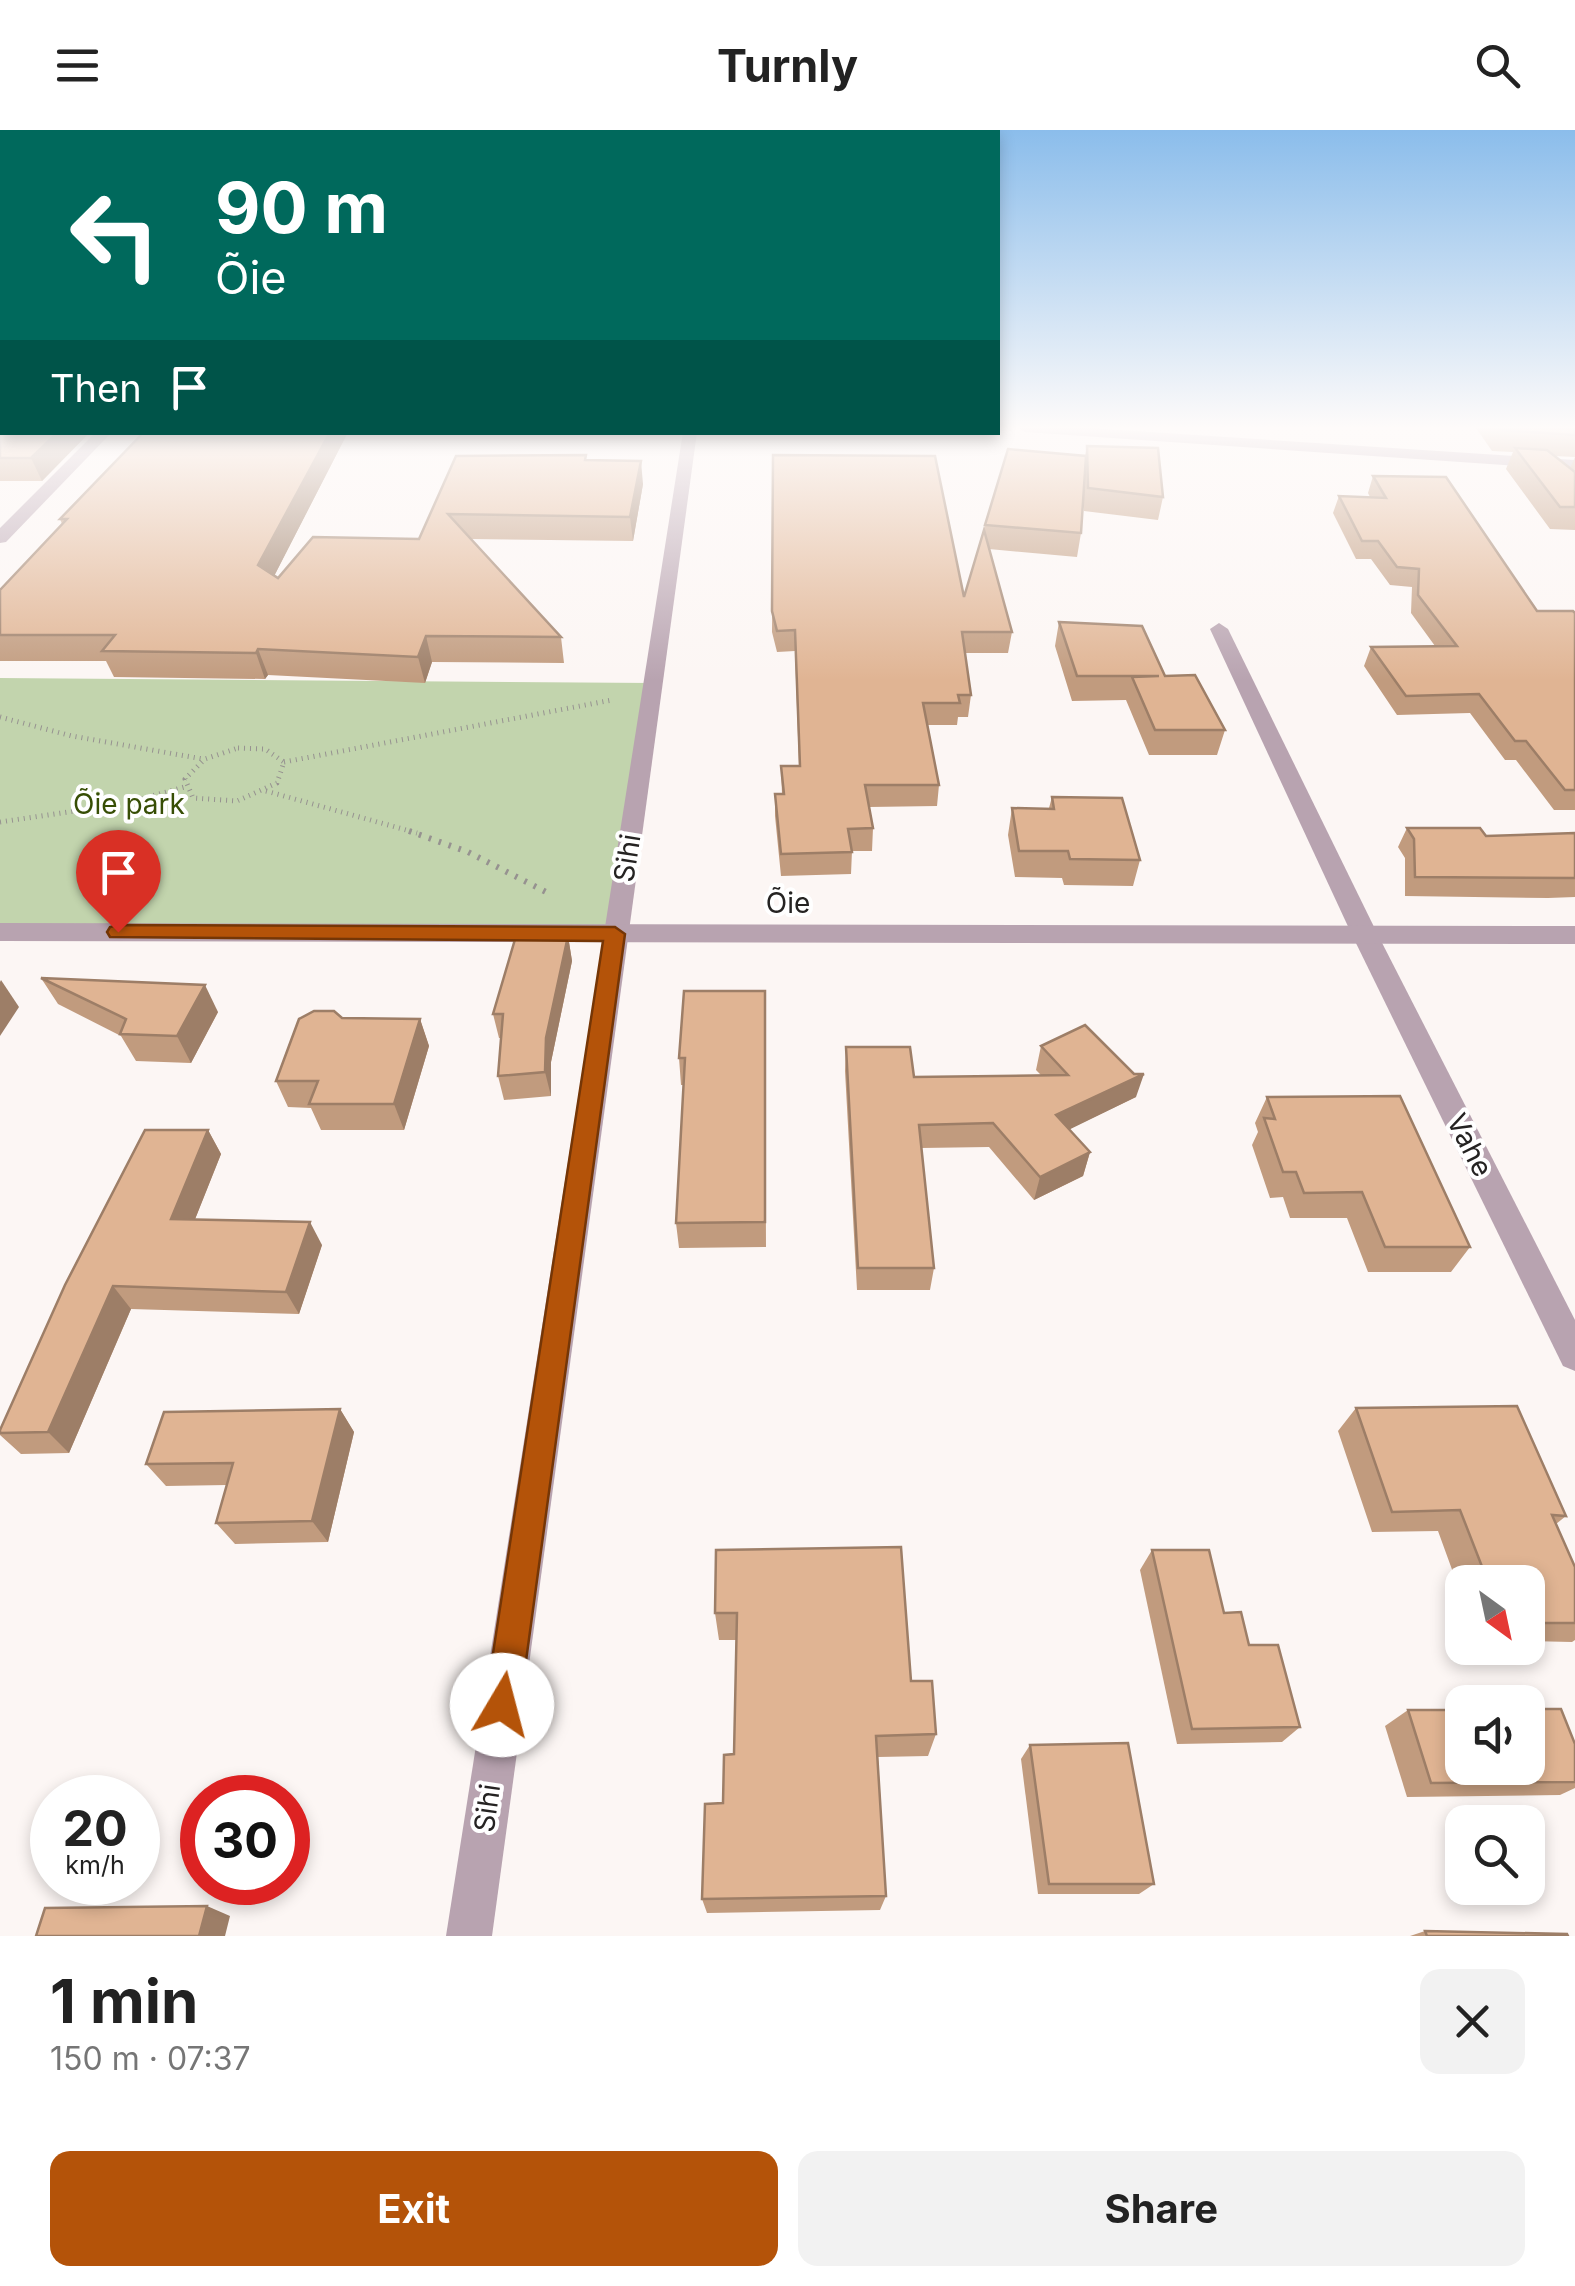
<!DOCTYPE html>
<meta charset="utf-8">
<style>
body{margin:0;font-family:Inter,sans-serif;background:#f2f2f2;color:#222;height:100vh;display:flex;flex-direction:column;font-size:38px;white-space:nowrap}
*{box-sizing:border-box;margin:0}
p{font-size:32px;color:#767676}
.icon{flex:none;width:55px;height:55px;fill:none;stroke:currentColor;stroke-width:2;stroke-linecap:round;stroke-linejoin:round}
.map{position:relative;height:1806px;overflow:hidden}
.details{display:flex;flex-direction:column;background:#fff;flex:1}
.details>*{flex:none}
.top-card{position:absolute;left:0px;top:0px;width:1000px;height:305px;box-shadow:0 5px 15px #0003;background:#00695c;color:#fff;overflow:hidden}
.needle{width:65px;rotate:147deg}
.fabs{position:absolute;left:1445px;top:1435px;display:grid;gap:20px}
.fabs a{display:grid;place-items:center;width:100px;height:100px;border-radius:20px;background:#fff;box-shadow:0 5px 15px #0003;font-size:50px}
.speed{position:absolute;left:30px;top:1645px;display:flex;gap:20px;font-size:50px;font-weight:700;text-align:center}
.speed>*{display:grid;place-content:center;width:130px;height:130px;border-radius:50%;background:#fff;box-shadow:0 5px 15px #0003;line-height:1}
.speed small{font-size:25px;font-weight:400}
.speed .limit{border:15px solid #d22;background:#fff;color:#111}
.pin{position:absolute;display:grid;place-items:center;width:85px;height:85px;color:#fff;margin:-102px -42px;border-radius:50% 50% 50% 0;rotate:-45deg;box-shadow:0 0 10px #0007}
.pin .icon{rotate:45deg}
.me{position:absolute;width:110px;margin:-55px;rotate:8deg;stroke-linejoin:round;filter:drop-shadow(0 0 8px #0008)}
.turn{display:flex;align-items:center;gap:35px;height:210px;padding:0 50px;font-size:45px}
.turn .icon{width:130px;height:130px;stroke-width:2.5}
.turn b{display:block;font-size:70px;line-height:85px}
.then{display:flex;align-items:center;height:95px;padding:0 50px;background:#0003;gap:20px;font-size:38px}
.round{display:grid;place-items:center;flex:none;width:105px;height:105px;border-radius:20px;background:#f2f2f2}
.headline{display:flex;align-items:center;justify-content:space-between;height:170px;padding:0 50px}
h1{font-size:60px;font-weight:700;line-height:75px}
.primary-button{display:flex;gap:20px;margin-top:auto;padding:20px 50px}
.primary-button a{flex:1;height:115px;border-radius:20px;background:#b45309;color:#fff;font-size:40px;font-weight:700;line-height:115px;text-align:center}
.primary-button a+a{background:#f2f2f2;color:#222}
header{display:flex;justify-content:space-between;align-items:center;height:130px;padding:0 50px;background:#fff;font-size:45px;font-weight:700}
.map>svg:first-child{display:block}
.green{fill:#c2d4ad}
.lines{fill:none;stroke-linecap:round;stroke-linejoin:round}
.path-far1{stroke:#969290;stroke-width:5;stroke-dasharray:1 5;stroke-linecap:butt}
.path{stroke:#969290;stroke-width:6;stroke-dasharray:2.5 8;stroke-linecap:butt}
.service{fill:#b8a3b0;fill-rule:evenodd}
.minor{fill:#b8a3b0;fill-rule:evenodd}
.tertiary{fill:#b8a3b0;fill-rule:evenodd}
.wall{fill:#c19b7e;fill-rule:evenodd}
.shaded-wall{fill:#9d7e67}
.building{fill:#e0b493;stroke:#9d7e67;stroke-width:2.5}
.route{fill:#b45309;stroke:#753606;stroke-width:2.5}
.labels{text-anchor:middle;stroke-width:8;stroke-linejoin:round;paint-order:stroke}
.park-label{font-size:28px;fill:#374e05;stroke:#fff}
.street-label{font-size:28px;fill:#252322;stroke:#fff}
</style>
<header><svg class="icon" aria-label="menu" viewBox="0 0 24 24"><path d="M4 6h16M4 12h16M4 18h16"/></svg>Turnly<svg class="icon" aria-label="search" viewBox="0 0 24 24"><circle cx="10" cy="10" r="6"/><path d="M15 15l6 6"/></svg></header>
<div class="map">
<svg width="1575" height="1806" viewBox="0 0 1575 1806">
<rect width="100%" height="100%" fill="#fcf6f4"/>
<path class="green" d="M 0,548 L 653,553 L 615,804 L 0,802 Z"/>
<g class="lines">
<g class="path-far1">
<path d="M 0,587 L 72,606 L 203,629"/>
<path d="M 238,618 L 265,619 L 284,632 L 277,653 L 237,671 L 193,668 L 185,649 L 205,629 Z"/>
<path d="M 284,632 L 612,570"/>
<path d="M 266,661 L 417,703"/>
<path d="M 0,692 L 123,674 L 188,656"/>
</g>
<path class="path" d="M 409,701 L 468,722 L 550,764"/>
<path class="service" d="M 1219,493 L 1228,499 L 1378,805 L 1374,811 L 1356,811 L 1352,805 L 1210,499 Z"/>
<g class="minor">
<path d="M 96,302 L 112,302 L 6,412 L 0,413 L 0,398 Z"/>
<path d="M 683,302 L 697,302 L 492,1806 L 446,1806 Z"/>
<path d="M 1365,796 L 1378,805 L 1575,1190 L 1575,1241 L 1563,1236 L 1352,805 Z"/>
</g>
<g class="tertiary">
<path d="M 1018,298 L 1090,298 L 1575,330 L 1575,340 L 1025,302 Z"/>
<path d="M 0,793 L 1575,796 L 1575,814 L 0,811 Z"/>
</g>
</g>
<g class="wall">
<path d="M 0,298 L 2,302 L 90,302 L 42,351 L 0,351 Z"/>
<path d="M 1476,298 L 1575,298 L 1575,400 L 1550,399 L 1506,339 L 1513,322 L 1492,321 ZM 1554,326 L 1575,327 L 1570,338 Z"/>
<path d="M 348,302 L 274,446 L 278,448 L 419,409 L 456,326 L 587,330 L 643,354 L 633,411 L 471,409 L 561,507 L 564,533 L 432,532 L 425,553 L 268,545 L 265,549 L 114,547 L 106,531 L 0,531 L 0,460 L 62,394 L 60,389 Z"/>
<path d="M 1087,316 L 1163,367 L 1158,390 L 1084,381 L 1083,370 L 1081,403 L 1077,427 L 989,419 L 1012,502 L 1008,523 L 965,523 L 971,565 L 968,587 L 958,587 L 957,595 L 928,595 L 939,655 L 937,676 L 869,677 L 873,698 L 872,721 L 852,721 L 851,744 L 781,746 L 775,686 L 775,664 L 782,664 L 781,636 L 799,636 L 795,521 L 777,522 L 772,502 L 773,325 L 964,467 L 985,395 L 1085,326 Z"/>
<path d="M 1373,346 L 1537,481 L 1575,483 L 1575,680 L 1554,680 L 1516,630 L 1505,630 L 1470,583 L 1397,585 L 1364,536 L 1371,517 L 1435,516 L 1411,483 L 1412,457 L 1390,455 L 1371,429 L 1356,429 L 1333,383 L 1339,366 L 1370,367 L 1368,363 Z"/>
<path d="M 1059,492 L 1165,546 L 1225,600 L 1217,625 L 1149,625 L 1126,570 L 1072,571 L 1055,516 Z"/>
<path d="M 1052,667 L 1140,730 L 1133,756 L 1064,755 L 1062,748 L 1015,747 L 1008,705 L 1012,678 L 1049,678 Z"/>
<path d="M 1407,698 L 1486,706 L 1575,703 L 1575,767 L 1548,768 L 1405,766 L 1405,728 L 1398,717 Z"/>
<path d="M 568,806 L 572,831 L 551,932 L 551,966 L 504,970 L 498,946 L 501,908 L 499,908 L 493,884 Z"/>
<path d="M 41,848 L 218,882 L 191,933 L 136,931 L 121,906 L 58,874 Z"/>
<path d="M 765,861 L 766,1117 L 679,1118 L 676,1093 L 684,955 L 681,955 L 679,928 Z"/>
<path d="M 342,888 L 420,889 L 429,916 L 404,1000 L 321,1000 L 311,978 L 288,977 L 276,951 Z"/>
<path d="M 1041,916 L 1136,967 L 1069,999 L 1090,1022 L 1083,1046 L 1034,1070 L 989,1017 L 921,1018 L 934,1138 L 930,1160 L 857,1160 L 845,941 L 846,917 L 914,947 L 1041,945 L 1036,940 Z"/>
<path d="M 1267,967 L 1470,1117 L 1451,1142 L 1368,1142 L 1347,1088 L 1290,1088 L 1283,1067 L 1270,1068 L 1252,1015 L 1258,1002 L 1255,993 Z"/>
<path d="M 208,1000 L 221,1024 L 195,1089 L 322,1115 L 299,1184 L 131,1179 L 69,1323 L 21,1324 L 0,1305 L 0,1300 Z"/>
<path d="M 1356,1278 L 1566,1386 L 1556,1394 L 1575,1437 L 1575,1510 L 1572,1512 L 1528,1511 L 1528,1452 L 1462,1452 L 1462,1467 L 1438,1401 L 1372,1402 L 1338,1301 Z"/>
<path d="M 340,1279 L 354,1302 L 328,1412 L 235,1414 L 216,1393 L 227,1355 L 166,1356 L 146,1334 Z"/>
<path d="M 716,1420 L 911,1551 L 936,1604 L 928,1626 L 878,1627 L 886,1766 L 880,1780 L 707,1783 L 702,1769 L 734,1624 L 736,1510 L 719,1510 L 715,1483 Z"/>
<path d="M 1152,1420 L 1224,1483 L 1249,1515 L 1300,1597 L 1282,1612 L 1177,1614 L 1140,1440 Z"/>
<path d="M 1408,1580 L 1575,1614 L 1575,1658 L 1560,1665 L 1407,1667 L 1385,1596 Z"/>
<path d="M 1030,1615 L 1154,1754 L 1139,1764 L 1038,1764 L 1021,1629 Z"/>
<path d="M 1425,1801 L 1568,1806 L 1410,1806 Z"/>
</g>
<g class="shaded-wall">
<path d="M 58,302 L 90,302 L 42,351 L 31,328 Z"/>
<path d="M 330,302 L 348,302 L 267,460 L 258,435 Z"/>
<path d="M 641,331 L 643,354 L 633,411 L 630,387 Z"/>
<path d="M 426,506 L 432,532 L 425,553 L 418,527 Z"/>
<path d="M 258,519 L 268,545 L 265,549 L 256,523 Z"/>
<path d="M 568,806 L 572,831 L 551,932 L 551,966 L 545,942 L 546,908 Z"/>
<path d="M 1,850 L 19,877 L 0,906 L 0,852 Z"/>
<path d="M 205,855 L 218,882 L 191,933 L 177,906 Z"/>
<path d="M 420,889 L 429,916 L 404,1000 L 394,974 Z"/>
<path d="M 1144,944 L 1136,967 L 1050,1009 L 1056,985 Z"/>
<path d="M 208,1000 L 221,1024 L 186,1112 L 171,1089 Z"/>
<path d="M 1090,1022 L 1083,1046 L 1034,1070 L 1040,1047 Z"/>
<path d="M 310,1092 L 322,1115 L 299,1184 L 286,1162 Z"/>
<path d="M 113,1156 L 131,1179 L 69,1323 L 48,1302 Z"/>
<path d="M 340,1279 L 354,1302 L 328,1412 L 312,1391 Z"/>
<path d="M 207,1776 L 230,1786 L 225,1806 L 199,1806 Z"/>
</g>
<g class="building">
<path d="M 0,298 L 2,298 L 2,302 L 58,302 L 31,328 L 0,328 Z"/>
<path d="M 1500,298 L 1575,298 L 1575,305 L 1501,300 Z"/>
<path d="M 144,302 L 330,302 L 258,435 L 278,448 L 313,407 L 419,409 L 456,326 L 586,325 L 585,330 L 641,331 L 630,387 L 448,384 L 561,507 L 426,506 L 418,527 L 258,519 L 256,523 L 102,521 L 115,505 L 0,505 L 0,460 L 67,389 L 60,389 Z"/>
<path d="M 1087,316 L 1158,318 L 1163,367 L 1088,358 Z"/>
<path d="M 1515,318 L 1547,320 L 1575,342 L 1575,377 L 1560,377 Z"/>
<path d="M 1008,319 L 1086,326 L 1081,403 L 985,395 Z"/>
<path d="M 773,325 L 935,326 L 964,467 L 984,400 L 1012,502 L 962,502 L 971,565 L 958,565 L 960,573 L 923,573 L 939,655 L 865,655 L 873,698 L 848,699 L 852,722 L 781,724 L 775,664 L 784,664 L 781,636 L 800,636 L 795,500 L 777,501 L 772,481 Z"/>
<path d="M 1373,346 L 1446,347 L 1537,481 L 1573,481 L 1575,483 L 1575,660 L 1565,660 L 1526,611 L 1515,611 L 1479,564 L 1406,566 L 1371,517 L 1457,516 L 1418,465 L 1419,439 L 1397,437 L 1378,411 L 1362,411 L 1339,366 L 1386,368 Z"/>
<path d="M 1059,492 L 1142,496 L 1165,546 L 1195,545 L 1225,600 L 1155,600 L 1132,547 L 1159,546 L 1077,546 Z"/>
<path d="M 1052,667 L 1122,668 L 1140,730 L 1070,729 L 1068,721 L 1019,721 L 1012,678 L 1054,679 Z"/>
<path d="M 1407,698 L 1480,698 L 1486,706 L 1575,703 L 1575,748 L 1415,747 L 1414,709 Z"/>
<path d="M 516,806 L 568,806 L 546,908 L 545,942 L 498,946 L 503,884 L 493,884 Z"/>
<path d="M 41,848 L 205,855 L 177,906 L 120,904 L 126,889 Z"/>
<path d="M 684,861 L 765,861 L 765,1092 L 676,1093 L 685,928 L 679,928 Z"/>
<path d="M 314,881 L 334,881 L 342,888 L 420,889 L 394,974 L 309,974 L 318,951 L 276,951 L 299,889 Z"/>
<path d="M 1085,895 L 1134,944 L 1144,944 L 1056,985 L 1090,1022 L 1040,1047 L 993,993 L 919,995 L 934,1138 L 858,1138 L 846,917 L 910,917 L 914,947 L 1068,945 L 1041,916 Z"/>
<path d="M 1400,966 L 1470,1117 L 1385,1117 L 1362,1062 L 1304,1063 L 1296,1042 L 1283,1042 L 1264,988 L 1275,989 L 1267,967 Z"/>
<path d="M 145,1000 L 208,1000 L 171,1089 L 310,1092 L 286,1162 L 113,1156 L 48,1302 L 0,1303 L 0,1300 L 65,1155 Z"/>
<path d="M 1517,1276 L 1566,1386 L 1552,1385 L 1575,1437 L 1575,1493 L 1528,1493 L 1528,1452 L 1488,1452 L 1460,1380 L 1392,1382 L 1356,1278 Z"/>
<path d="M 340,1279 L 312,1391 L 216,1393 L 233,1333 L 146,1334 L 164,1282 Z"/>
<path d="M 901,1417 L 911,1551 L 932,1551 L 936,1604 L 876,1606 L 886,1766 L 702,1769 L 705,1674 L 723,1673 L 724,1625 L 734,1624 L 737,1483 L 715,1483 L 716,1420 Z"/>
<path d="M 1152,1420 L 1209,1420 L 1224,1483 L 1241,1482 L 1249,1515 L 1278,1515 L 1300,1597 L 1192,1599 Z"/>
<path d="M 1528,1579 L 1561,1579 L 1575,1614 L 1575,1652 L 1431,1653 L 1408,1580 L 1462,1580 L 1462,1638 L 1528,1638 Z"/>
<path d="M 1128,1613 L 1154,1754 L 1049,1754 L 1030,1615 Z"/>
<path d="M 207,1776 L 199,1806 L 36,1806 L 45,1778 Z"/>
<path d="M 1425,1801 L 1567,1804 L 1568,1806 L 1427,1806 Z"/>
</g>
<linearGradient id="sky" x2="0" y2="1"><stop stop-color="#8bbdeb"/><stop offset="0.54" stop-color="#fefbfa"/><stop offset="1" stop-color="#fefbfa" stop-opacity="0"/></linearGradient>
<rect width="1575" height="551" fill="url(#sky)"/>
<path class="route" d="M 118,795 L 615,797 L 625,804 L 520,1575 L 515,1587 L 502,1592 L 490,1587 L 485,1575 L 603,811 L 110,807 L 107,802 L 110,797 Z"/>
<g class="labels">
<g class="park-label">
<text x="129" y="684">Õie park</text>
</g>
<g class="street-label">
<text transform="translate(627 728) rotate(-81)" y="10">Sihi</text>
<text x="788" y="783">Õie</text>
<text transform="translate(1470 1015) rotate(63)" y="10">Vahe</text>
<text transform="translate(487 1678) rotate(-82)" y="10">Sihi</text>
</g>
</g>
</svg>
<div class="fabs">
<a><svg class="needle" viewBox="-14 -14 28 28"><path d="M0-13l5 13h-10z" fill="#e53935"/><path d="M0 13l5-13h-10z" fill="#767676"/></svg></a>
<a><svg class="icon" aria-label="sound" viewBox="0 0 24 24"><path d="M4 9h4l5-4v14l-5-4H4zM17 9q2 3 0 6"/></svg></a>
<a><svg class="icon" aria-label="search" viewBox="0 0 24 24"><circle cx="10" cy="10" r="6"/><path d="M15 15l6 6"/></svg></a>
</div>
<div class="speed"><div>20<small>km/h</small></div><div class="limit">30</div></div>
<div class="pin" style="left:118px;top:802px;background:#d93025"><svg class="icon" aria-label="arrive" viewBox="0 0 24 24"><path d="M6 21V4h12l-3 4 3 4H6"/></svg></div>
<svg class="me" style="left:502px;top:1575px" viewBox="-20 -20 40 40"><circle r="19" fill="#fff"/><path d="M0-13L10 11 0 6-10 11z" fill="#b45309"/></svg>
<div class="top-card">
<div class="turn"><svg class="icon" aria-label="left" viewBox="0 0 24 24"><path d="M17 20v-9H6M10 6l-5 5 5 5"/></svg><div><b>90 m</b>Õie</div></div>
<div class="then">Then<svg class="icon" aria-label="arrive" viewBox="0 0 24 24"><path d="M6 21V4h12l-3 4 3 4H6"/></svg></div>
</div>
</div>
<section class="details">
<div class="headline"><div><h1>1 min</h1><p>150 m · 07:37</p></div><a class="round"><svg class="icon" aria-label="close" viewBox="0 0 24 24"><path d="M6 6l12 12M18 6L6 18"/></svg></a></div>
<div class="primary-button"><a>Exit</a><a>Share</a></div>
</section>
